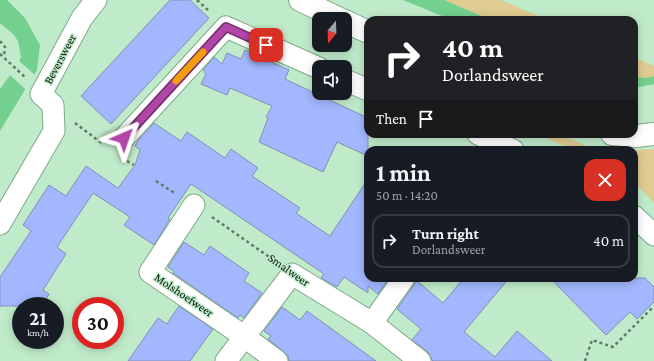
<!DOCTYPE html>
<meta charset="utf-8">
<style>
body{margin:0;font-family:"Crimson Pro",serif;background:#20242c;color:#f1f3f6;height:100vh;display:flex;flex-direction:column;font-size:15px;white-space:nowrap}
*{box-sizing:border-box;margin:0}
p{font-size:13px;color:#9ea1a6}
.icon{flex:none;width:22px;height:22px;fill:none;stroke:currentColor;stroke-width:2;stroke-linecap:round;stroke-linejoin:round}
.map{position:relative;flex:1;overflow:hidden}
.details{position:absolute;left:364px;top:146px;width:274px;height:136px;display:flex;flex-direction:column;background:#171b24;border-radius:12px;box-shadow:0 2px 10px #0003}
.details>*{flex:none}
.guide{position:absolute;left:364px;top:16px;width:274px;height:122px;border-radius:12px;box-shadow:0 2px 10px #0003;background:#202124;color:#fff;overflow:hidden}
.needle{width:26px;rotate:199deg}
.buttons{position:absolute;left:312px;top:12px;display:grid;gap:8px}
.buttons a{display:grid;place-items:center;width:40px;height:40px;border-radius:8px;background:#171b24;box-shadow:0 2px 10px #0003;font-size:20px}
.speed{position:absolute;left:12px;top:297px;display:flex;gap:8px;font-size:20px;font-weight:700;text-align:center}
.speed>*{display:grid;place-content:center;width:52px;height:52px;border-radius:50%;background:#171b24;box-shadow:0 2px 10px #0003;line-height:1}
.speed small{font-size:10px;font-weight:400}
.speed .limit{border:6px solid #d22;background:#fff;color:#111}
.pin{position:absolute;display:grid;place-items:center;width:34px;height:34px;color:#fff;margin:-17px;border-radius:8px;box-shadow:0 2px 6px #0006}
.me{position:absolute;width:44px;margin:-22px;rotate:43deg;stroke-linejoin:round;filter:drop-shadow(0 0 3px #0008)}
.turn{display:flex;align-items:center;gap:14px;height:84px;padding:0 12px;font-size:18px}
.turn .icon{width:52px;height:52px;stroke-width:2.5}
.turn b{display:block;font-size:28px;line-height:34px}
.then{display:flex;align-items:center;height:38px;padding:0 12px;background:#0003;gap:8px;font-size:15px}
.round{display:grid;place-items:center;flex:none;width:42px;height:42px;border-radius:12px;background:#20242c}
.overview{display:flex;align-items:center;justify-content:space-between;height:68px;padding:0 12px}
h1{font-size:24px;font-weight:700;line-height:30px}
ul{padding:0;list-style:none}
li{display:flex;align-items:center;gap:12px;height:54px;margin:0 8px 6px;padding:0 4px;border:2px solid #363941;border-radius:12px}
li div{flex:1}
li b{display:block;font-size:15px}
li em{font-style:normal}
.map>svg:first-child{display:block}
.green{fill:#dfcc91}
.water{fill:#73d08e}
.pier{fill:#c0ebca}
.building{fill:#a3b7fe;stroke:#828eb9}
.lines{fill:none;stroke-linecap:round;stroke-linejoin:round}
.minor-casing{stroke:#7fa889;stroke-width:23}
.tertiary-casing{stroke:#7fa889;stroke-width:24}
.path{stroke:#5f7a65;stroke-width:2.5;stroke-dasharray:3 3;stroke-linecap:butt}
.minor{stroke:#fff;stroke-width:21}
.tertiary{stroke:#fff;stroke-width:22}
.route-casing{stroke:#742e6d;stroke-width:10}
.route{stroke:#b246a7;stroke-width:7}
.slow{stroke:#f59e0b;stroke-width:7}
.labels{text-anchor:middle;stroke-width:3;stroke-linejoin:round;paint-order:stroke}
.street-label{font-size:12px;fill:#031006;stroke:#c0ebca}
</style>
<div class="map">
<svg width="654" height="361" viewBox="0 0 654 361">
<rect width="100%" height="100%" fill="#c0ebca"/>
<g class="green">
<path d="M 444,0 L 501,0 L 547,20 L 491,20 Z"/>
<path d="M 634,57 L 654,66 L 654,76 L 646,78 L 634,77 Z"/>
<path d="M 537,134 L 560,134 L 587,146 L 616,150 L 573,150 Z"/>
<path d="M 654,149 L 654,203 L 634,182 L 634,150 Z"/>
</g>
<g class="water">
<path d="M 0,0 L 7,0 L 25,18 L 40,45 L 37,70 L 0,131 L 0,89 L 18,64 L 21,57 L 18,41 L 13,34 L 0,23 Z"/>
<path d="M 403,0 L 444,0 L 491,20 L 452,20 Z"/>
<path d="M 654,76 L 654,84 L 634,88 L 634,77 L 646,78 Z"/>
</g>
<path class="pier" d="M 18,60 L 35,75 L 26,90 L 9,74 Z"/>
<g class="building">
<path d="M 170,0 L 190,0 L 209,18 L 111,124 L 81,96 Z"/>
<path d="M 245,50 L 289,70 L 285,79 L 368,118 L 368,156 L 337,142 L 323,172 L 259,142 L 268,118 L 266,117 L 272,106 L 230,88 L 227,95 L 201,84 L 206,74 L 203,70 L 214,57 L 222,64 L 227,53 L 241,59 Z"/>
<path d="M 154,123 L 181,141 L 187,132 L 225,158 L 231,149 L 258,168 L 252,176 L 300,208 L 296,213 L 330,236 L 368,179 L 368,278 L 389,278 L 378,294 L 368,286 L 368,293 L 344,277 L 337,287 L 321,278 L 324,274 L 191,184 L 168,218 L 170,219 L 154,245 L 124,225 L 130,217 L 93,193 L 57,247 L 66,254 L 43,290 L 49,294 L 42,306 L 0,306 L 0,277 L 31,231 L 23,225 L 49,185 L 66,196 L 86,166 L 118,188 L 135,165 L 140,150 L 135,146 L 140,138 Z"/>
<path d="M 184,242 L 204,255 L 210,246 L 249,273 L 244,281 L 262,293 L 244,318 L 240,315 L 238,318 L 173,273 L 174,271 L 168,267 Z"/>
<path d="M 464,278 L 509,278 L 464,332 L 495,357 L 517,331 L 552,361 L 433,361 L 432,360 L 428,352 L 412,340 L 421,329 L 397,309 L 414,285 L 416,280 L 443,303 Z"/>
<path d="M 550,278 L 645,278 L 654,287 L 654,302 L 637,319 L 630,312 L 606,335 Z"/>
<path d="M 179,306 L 213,329 L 190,361 L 128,361 L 158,318 L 167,324 Z"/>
<path d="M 282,307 L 300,320 L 307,311 L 376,361 L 289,361 L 288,356 L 284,352 L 268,339 L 271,336 L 264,331 Z"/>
</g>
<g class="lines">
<defs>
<g id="minor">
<path d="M 345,80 L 368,90"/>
<path d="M 478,134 L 513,150"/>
<path d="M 124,138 L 226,27 L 319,68"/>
<path d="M 194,205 L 150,272 L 245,337 L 277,361"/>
<path d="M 634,216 L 654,235"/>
<path d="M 0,224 L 54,131 L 53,105 L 41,94 L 82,18 L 96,0"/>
<path d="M 372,323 L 404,278"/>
<path d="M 226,361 L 292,274 L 372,323 L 420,361"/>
</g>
<g id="tertiary">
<path d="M 300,0 L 340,19"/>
<path d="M 345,21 L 368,32"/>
<path d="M 612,134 L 636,136 L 654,134"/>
</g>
</defs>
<use href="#minor" class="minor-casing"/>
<use href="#tertiary" class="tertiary-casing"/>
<g class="path">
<path d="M 197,0 L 210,12"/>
<path d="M 0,41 L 5,47 L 4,56"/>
<path d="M 0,54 L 26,78"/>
<path d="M 75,123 L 103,144"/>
<path d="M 127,161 L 134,165"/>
<path d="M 156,181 L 176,194"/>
<path d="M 212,217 L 275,261"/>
<path d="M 585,361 L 592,340 L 613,347 L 654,306"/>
</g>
<use href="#minor" class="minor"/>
<use href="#tertiary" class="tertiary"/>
</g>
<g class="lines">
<defs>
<path id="route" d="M 124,138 L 226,27 L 266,45"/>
</defs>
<use href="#route" class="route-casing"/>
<use href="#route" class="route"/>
<path class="slow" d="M 176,81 L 203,52"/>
</g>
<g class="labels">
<g class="street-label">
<text transform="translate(60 59) rotate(-62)" y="4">Beversweer</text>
<text transform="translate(289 270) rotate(35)" y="4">Smalweer</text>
<text transform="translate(184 295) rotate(34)" y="4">Molshoefweer</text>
</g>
</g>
</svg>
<div class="buttons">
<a><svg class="needle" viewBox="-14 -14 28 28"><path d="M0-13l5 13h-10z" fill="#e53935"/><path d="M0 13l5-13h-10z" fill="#9ea1a6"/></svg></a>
<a><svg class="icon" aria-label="sound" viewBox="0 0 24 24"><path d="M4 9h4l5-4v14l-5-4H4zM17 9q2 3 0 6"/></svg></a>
</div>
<div class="speed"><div>21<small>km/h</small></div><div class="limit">30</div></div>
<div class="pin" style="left:266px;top:45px;background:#d93025"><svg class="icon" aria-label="arrive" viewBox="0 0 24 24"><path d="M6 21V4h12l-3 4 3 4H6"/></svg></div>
<svg class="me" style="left:124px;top:138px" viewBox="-20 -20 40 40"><path d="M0-17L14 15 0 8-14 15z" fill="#b246a7" stroke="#fff" stroke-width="4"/></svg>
<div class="guide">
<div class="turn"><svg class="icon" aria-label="right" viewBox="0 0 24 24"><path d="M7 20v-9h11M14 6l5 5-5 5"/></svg><div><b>40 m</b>Dorlandsweer</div></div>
<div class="then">Then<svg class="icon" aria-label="arrive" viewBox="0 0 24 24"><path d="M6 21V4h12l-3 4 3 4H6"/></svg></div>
</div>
<section class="details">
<div class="overview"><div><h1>1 min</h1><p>50 m · 14:20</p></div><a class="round" style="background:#d93025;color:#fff"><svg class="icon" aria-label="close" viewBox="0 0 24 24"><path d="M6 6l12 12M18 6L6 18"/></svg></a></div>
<ul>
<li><svg class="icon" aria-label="right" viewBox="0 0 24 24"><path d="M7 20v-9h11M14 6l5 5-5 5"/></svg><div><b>Turn right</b><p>Dorlandsweer</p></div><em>40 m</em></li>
</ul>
</section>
</div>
